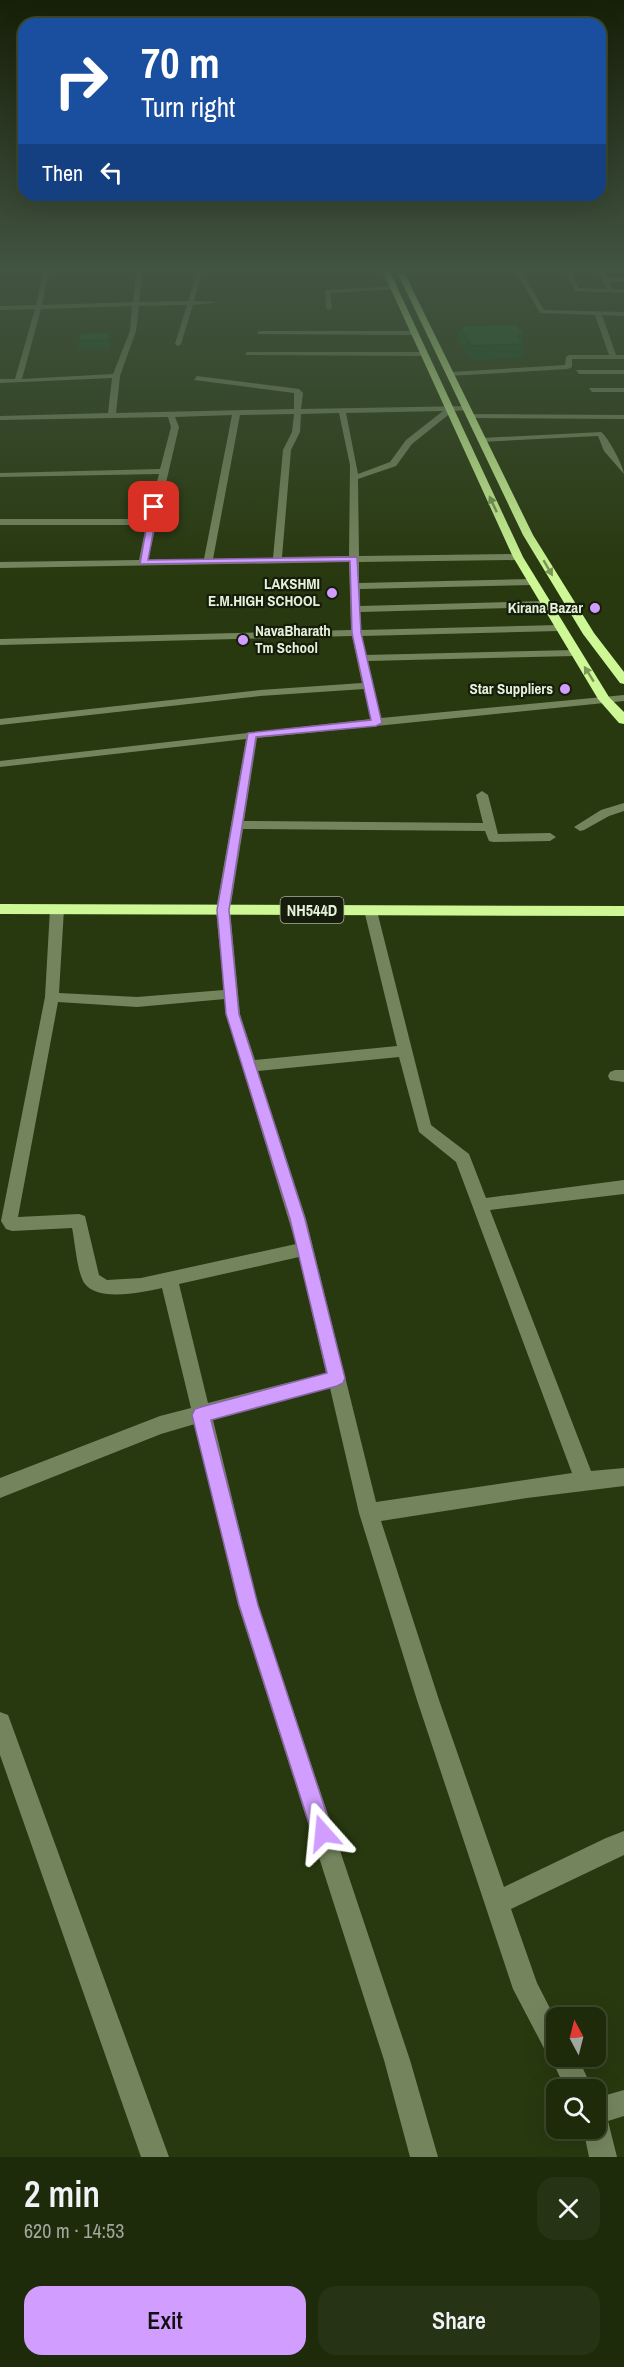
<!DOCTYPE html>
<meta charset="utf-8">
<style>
body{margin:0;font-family:"Archivo Narrow",sans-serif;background:#263314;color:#f1f3f6;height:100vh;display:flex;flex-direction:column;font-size:22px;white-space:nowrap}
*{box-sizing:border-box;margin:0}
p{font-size:20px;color:#a1a79d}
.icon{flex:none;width:33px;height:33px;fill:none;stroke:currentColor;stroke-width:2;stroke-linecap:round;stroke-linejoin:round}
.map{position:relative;height:2157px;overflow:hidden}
.panel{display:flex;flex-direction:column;background:#1e2b0b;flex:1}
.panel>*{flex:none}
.banner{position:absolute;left:18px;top:18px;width:588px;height:183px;border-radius:18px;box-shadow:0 6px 24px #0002,0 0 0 2px #3c472c;background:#1a4fa0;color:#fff;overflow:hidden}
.needle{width:39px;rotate:353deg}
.tools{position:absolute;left:546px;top:2007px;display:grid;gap:12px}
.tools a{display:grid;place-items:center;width:60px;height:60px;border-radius:12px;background:#1e2b0b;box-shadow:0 6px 24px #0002,0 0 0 2px #3c472c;font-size:30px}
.pin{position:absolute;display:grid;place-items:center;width:51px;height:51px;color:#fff;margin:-26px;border-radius:12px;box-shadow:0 3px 9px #0006}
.me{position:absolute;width:66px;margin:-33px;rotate:342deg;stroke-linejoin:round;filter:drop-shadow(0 0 4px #0008)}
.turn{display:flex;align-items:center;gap:21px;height:126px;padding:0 24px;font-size:27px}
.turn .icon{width:78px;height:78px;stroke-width:2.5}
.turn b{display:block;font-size:42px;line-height:51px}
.then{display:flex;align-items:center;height:57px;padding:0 24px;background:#0003;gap:12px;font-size:22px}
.round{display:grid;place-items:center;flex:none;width:63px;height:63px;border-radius:18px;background:#263314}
.summary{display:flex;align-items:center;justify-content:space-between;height:102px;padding:0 24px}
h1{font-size:36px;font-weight:600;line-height:45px}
.cta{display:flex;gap:12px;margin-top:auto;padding:12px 24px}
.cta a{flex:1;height:69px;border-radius:18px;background:#d19dfe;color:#111;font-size:24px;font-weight:600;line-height:69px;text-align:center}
.cta a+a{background:#263314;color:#f1f3f6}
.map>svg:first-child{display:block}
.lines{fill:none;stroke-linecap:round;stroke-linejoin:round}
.minor{fill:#74855e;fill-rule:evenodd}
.highway{fill:#cdf895;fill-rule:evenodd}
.wall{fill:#134e22}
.shaded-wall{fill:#0f401b}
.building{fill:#165b27;stroke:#0f401b;stroke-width:1.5}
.oneway{fill:#7b9557}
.route{fill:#d19dfe;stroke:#8866a5;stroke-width:1.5}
.poi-dot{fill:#d19dfe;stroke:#161d0c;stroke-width:2}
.labels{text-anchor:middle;stroke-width:4.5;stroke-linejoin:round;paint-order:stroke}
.far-poi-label{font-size:15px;font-weight:bold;fill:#e5f1d9;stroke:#161d0c;text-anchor:end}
.shield{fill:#161d0c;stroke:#a7b19c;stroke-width:1.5}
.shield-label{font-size:16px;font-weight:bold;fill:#e5f1d9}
</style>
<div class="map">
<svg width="624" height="2157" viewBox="0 0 624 2157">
<rect width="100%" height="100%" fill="#28390f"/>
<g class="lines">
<g class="minor">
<path d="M 43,272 L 49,272 L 42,305 L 133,302 L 136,272 L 142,272 L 139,302 L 188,301 L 196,274 L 199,272 L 202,274 L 194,301 L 222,302 L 193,305 L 181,344 L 178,346 L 175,344 L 187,305 L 139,306 L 136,331 L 120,376 L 116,413 L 294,409 L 294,393 L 194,380 L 197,376 L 299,389 L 303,393 L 301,409 L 469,406 L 469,410 L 453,411 L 412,444 L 396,466 L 358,479 L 359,556 L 518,554 L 523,557 L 518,560 L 359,562 L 359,583 L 532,579 L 537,582 L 532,585 L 360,589 L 360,606 L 546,601 L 551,604 L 546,607 L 360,612 L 361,630 L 559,625 L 564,628 L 559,631 L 362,636 L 366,655 L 575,650 L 580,653 L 575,656 L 368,661 L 381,718 L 624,695 L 624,701 L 257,738 L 244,821 L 483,823 L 476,795 L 482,791 L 488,795 L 498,834 L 550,833 L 556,837 L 550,841 L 493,842 L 489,841 L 485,831 L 243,829 L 230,910 L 240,1014 L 255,1060 L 397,1046 L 364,910 L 366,907 L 376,907 L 431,1125 L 469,1154 L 486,1198 L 624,1180 L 624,1194 L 490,1210 L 591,1471 L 624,1468 L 624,1486 L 527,1498 L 381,1521 L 439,1700 L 504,1887 L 606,1838 L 624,1831 L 624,1855 L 511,1909 L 537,1983 L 556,2020 L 556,2056 L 577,2056 L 593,2090 L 566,2090 L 550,2056 L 547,2054 L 513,1989 L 417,1700 L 359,1513 L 330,1388 L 213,1420 L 258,1605 L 410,2060 L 438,2157 L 410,2157 L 384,2060 L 238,1605 L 195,1424 L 161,1434 L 0,1498 L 0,1478 L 160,1416 L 191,1408 L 162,1288 C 144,1292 99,1302 85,1284 C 77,1274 75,1241 72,1228 L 12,1231 L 6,1229 L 1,1221 L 45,997 L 50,909 L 57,905 L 64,909 L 59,993 L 137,997 L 224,990 L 216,910 L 246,739 L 0,767 L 0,761 L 371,719 L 364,689 L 260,696 L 0,725 L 0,719 L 260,690 L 362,683 L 352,636 L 0,645 L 0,639 L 351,630 L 349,562 L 0,568 L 0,562 L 139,560 L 146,525 L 0,525 L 0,519 L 147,519 L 159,474 L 0,477 L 0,473 L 160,469 L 171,427 L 168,417 L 0,420 L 0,416 L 108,413 L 112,378 L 0,383 L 0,379 L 15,379 L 35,309 L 0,310 L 0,306 L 36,305 ZM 132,306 L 130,331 L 113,374 L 22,379 L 41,309 ZM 443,411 L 406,440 L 390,462 L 358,474 L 346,413 ZM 339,413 L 350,465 L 349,556 L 282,557 L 291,450 L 300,432 L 301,414 ZM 294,414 L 292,432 L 283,450 L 273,558 L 213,559 L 240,415 ZM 232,415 L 204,559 L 148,560 L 179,427 L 175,417 ZM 225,999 L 226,1014 L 296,1244 L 141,1278 L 107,1280 L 99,1275 L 85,1216 L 79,1214 L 18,1217 L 58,1002 L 137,1007 ZM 399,1057 L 419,1132 L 456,1162 L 572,1473 L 376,1502 L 306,1219 L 258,1071 ZM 299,1257 L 326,1373 L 208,1403 L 179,1284 Z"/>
<path d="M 516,272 L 522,272 L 544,310 L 624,312 L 624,316 L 602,315 L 616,355 L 624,355 L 624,359 L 572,359 L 572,367 L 568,369 L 448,376 L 451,372 L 565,365 L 566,357 L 569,355 L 609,355 L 595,315 L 540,313 Z"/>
<path d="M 565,272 L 571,272 L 579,288 L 606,289 L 598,272 L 604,272 L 607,278 L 624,278 L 624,282 L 609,282 L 612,289 L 624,289 L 624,293 L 575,291 Z"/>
<path d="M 393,286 L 395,289 L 330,293 L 332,308 L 329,310 L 326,308 L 325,290 Z"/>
<path d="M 259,331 L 416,331 L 419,333 L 416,335 L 257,334 Z"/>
<path d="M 247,352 L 425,352 L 428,354 L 425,356 L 245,355 Z"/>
<path d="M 576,370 L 624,370 L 624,374 L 579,374 Z"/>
<path d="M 589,388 L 624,388 L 624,392 L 592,392 Z"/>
<path d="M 467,414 L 624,415 L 624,419 L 470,418 L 467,418 Z"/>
<path d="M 601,432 C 607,435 624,467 624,474 L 604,451 L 598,436 L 481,442 L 477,440 L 481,438 Z"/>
<path d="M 624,803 L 624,811 L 609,816 L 584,830 L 580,831 L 574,827 L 601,810 Z"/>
<path d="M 615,1070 L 624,1070 L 624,1082 L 610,1080 L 608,1076 L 610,1072 Z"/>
<path d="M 0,1712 L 8,1715 L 11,1723 L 169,2157 L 141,2157 L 0,1755 Z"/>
<path d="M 624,2090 L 624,2116 L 608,2121 L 617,2157 L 589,2157 L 583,2128 L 596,2128 L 596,2098 Z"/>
</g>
<g class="highway">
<path d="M 383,272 L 390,272 L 523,557 L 609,697 L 624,712 L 624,724 L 619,723 L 598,699 L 513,557 Z"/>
<path d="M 397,272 L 404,272 L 533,535 L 594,633 L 624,672 L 624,684 L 620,683 L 583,634 L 523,535 Z"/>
<path d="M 0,904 L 624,906 L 624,916 L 0,914 Z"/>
</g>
</g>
<g class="wall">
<path d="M 459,326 L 524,334 L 523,342 L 524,344 L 523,358 L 470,360 L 458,339 Z"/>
<path d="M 110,333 L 111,342 L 110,350 L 79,350 L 78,341 Z"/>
</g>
<path class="shaded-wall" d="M 110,333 L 111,342 L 110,350 L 108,340 Z"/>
<g class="building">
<path d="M 517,324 L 524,334 L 518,335 L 524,344 L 471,346 L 459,326 Z"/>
<path d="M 80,333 L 110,333 L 108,340 L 78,341 Z"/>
</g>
<defs><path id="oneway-solid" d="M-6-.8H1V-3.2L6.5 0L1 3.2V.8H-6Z" transform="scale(1.5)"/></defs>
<g class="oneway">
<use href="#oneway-solid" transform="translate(493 504) rotate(-115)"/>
<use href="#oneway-solid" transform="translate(548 568) rotate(60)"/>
<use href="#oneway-solid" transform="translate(589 674) rotate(-122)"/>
</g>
<linearGradient id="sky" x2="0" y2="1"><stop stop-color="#161f08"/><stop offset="0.47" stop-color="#425442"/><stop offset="1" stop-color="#425442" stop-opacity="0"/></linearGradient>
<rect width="624" height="574" fill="url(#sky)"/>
<path class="route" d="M 154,505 L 158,507 L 148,560 L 357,557 L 361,633 L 382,723 L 376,726 L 256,737 L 229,910 L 239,1014 L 305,1219 L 345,1378 L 343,1383 L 337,1386 L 211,1420 L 258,1605 L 333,1833 L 330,1840 L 323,1843 L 315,1840 L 312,1833 L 239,1605 L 192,1415 L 195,1409 L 201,1407 L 327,1373 L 290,1219 L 226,1014 L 217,910 L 248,733 L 371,720 L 352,633 L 350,561 L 140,564 L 150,507 Z"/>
<g class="poi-dot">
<circle cx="332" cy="593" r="6"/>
<circle cx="595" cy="608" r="6"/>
<circle cx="243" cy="640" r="6"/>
<circle cx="565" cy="689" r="6"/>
</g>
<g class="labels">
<g class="far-poi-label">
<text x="320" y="589">LAKSHMI<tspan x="320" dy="17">E.M.HIGH SCHOOL</tspan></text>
<text x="583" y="613">Kirana Bazar</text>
<text x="255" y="636" text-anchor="start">NavaBharath<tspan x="255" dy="17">Tm School</tspan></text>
<text x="553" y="694">Star Suppliers</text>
</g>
<rect class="shield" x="280.5" y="897" width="63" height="26" rx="4.5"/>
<g class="shield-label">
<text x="312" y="916">NH544D</text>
</g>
</g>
</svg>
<div class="tools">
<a><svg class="needle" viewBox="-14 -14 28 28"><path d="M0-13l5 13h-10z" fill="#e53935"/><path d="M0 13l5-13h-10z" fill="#a1a79d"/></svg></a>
<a><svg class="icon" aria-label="search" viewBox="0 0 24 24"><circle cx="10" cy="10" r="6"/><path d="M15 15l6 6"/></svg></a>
</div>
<div class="pin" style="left:154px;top:507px;background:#d93025"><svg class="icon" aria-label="arrive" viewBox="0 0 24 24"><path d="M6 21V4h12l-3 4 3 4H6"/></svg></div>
<svg class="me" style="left:323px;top:1833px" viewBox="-20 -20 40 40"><path d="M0-17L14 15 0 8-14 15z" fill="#d19dfe" stroke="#fff" stroke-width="4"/></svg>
<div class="banner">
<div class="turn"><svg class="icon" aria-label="right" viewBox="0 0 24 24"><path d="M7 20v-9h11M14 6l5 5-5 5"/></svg><div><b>70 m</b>Turn right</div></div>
<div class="then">Then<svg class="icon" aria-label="left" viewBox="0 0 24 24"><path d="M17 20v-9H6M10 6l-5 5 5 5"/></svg></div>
</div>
</div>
<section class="panel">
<div class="summary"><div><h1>2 min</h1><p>620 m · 14:53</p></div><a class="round"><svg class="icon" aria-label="close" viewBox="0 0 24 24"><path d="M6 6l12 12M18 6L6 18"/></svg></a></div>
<div class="cta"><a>Exit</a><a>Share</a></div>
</section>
